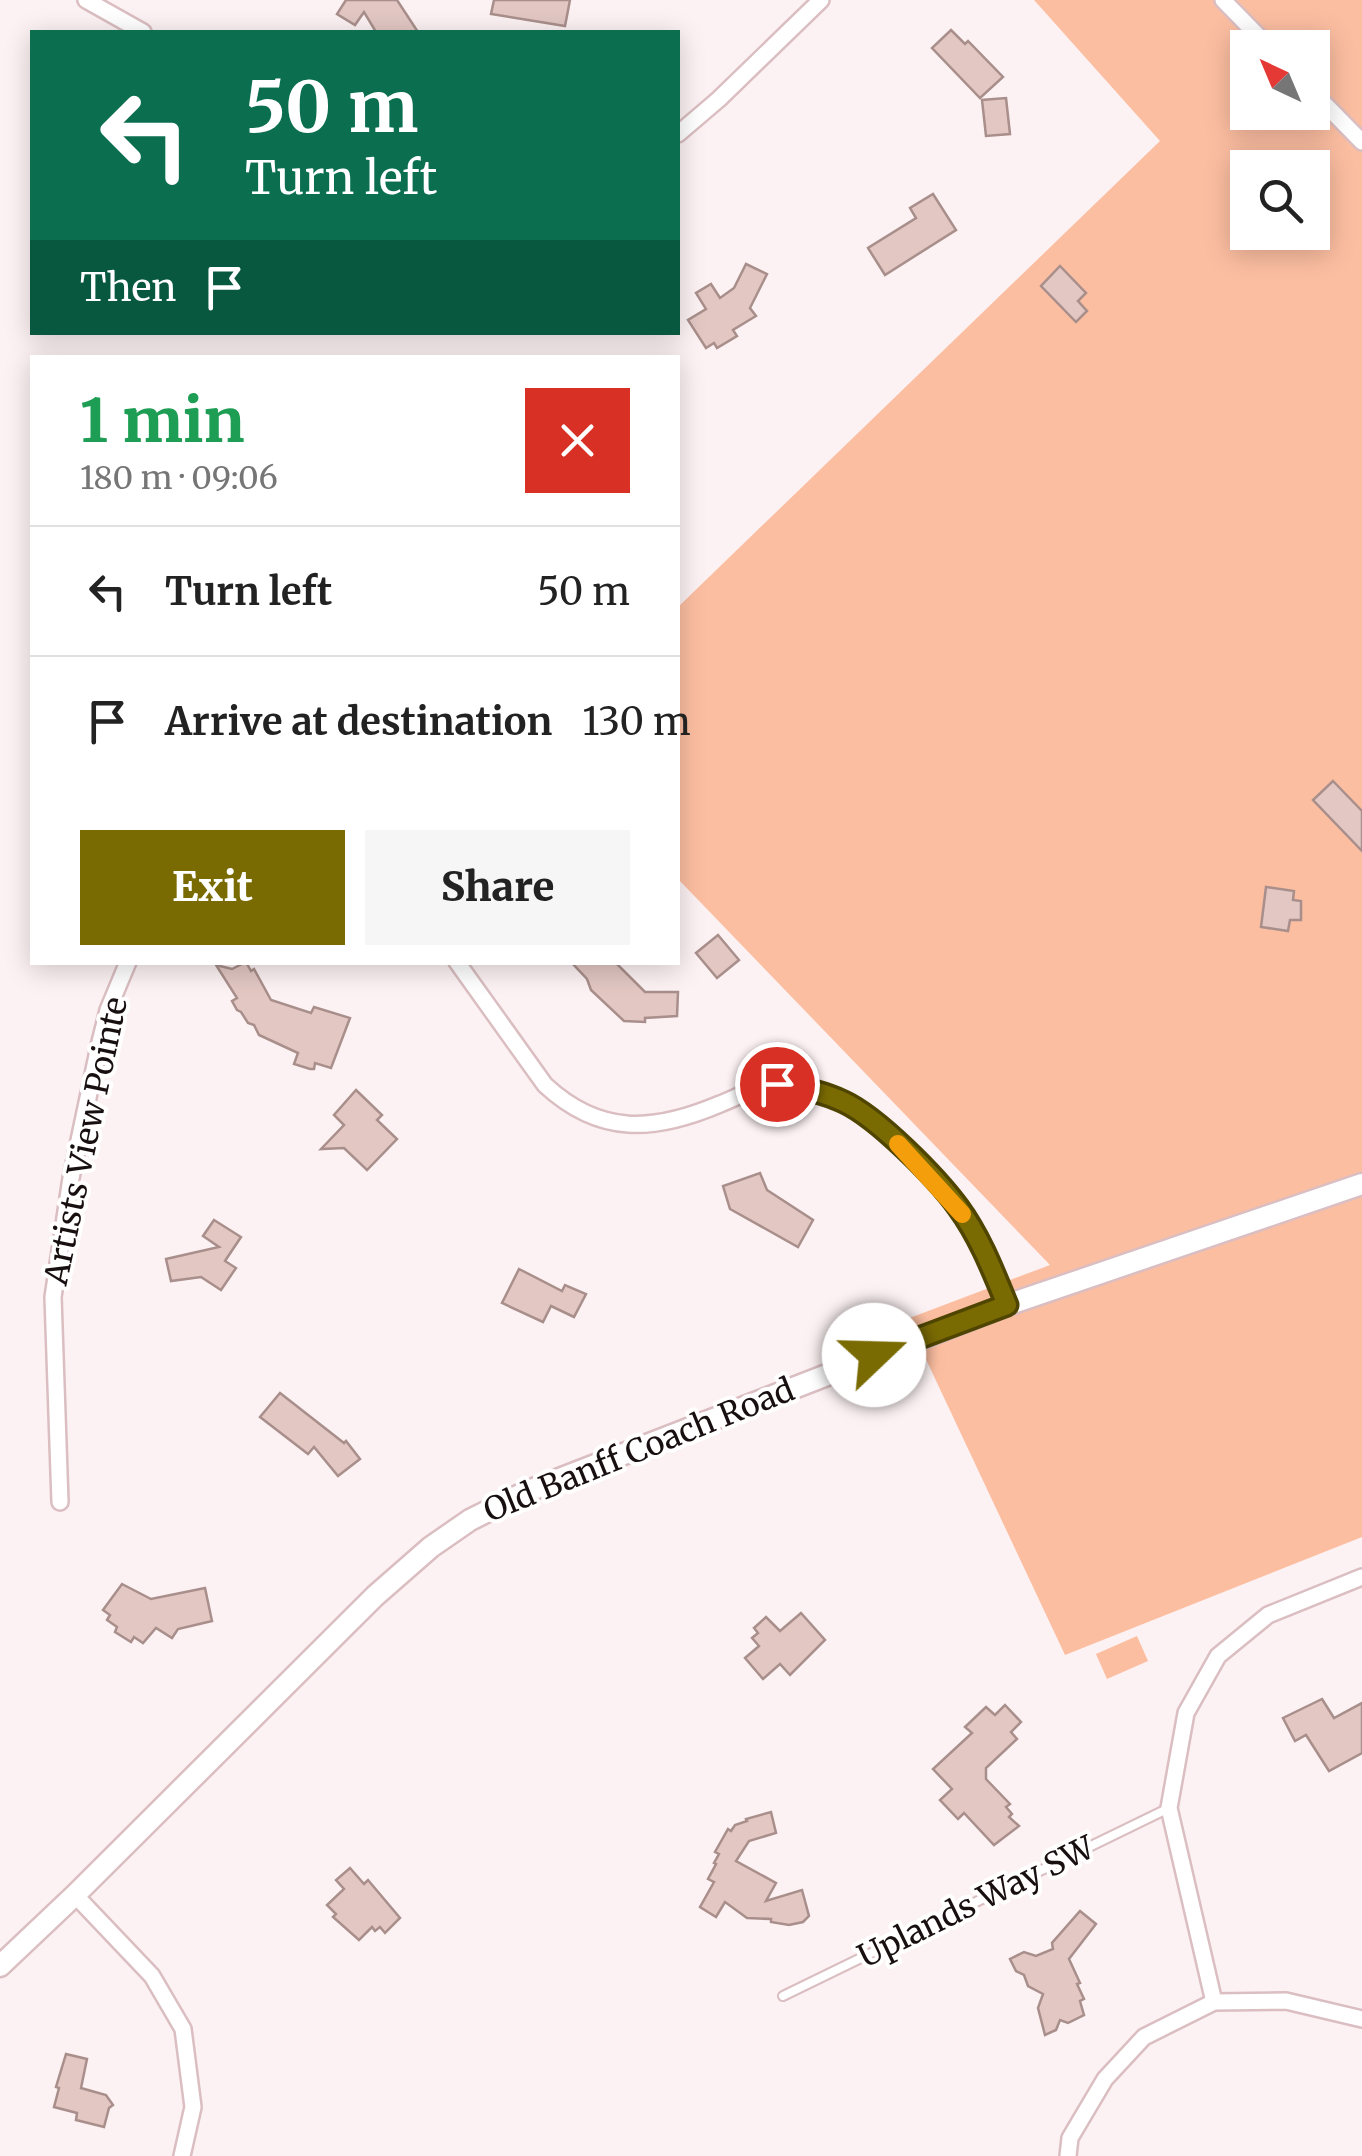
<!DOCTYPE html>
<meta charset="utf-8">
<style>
body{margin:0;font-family:Merriweather,serif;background:#f6f6f6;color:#222;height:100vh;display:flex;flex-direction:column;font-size:38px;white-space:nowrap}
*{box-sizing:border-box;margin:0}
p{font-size:32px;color:#767676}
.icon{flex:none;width:55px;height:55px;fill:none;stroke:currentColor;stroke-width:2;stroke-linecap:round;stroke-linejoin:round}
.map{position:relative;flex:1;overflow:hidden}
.drawer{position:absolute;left:30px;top:355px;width:650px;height:610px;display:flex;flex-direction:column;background:#fff;border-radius:0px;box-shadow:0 5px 25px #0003}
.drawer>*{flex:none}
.banner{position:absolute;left:30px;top:30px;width:650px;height:305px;border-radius:0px;box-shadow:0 5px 25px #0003;background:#0b6e4f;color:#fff;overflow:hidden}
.needle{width:65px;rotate:316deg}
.tools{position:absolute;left:1230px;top:30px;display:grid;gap:20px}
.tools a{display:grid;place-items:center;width:100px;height:100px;border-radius:0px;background:#fff;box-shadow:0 5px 25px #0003;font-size:50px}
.pin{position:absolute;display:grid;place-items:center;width:85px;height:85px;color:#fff;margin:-42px;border:5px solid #fff;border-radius:50%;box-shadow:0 2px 10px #0007}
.me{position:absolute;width:110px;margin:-55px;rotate:69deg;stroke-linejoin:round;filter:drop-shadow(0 0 8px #0008)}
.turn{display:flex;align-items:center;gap:35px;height:210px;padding:0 50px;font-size:45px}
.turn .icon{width:130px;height:130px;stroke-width:2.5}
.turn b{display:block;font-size:70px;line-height:85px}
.then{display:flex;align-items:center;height:95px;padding:0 50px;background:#0003;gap:20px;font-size:38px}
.round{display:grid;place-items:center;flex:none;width:105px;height:105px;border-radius:0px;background:#f6f6f6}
.overview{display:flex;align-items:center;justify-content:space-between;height:170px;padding:0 50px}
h1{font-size:60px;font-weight:800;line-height:75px;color:#1e9e55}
.cta{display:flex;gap:20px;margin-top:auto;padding:20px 50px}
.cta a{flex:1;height:115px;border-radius:0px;background:#796a02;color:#fff;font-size:40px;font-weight:800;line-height:115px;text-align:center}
.cta a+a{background:#f6f6f6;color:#222}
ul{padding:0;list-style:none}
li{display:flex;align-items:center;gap:30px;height:130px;padding:0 50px;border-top:2px solid #e0e0e0}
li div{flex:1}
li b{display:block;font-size:38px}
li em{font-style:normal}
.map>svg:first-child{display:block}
.green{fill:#fcbea1;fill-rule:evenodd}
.building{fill:#e2c7c3;stroke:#a98f8b;stroke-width:2.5}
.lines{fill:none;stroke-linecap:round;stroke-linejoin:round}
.lane-casing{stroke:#dabec1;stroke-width:12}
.street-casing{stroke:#dabec1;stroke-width:20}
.secondary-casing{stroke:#dabec1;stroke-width:25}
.lane{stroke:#fff;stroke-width:8}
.street{stroke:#fff;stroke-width:15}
.secondary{stroke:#fff;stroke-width:20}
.route-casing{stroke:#4f4501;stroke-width:25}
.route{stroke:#796a02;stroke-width:18}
.slow{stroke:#f59e0b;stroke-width:18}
.labels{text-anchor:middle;stroke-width:8;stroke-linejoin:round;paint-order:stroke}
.street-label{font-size:32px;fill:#180f10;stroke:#fff}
</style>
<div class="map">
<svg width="1362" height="2156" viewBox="0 0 1362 2156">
<rect width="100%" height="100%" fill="#fdf2f3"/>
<g class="green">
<path d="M 1034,0 L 1362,0 L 1362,1537 L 1065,1655 L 907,1319 L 1050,1265 L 678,879 L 678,607 L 1160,141 ZM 1248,48 L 1312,48 L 1312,112 L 1248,112 ZM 1248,168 L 1312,168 L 1312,232 L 1248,232 Z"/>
<path d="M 1137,1636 L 1148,1661 L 1107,1679 L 1096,1654 Z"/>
</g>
<g class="building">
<path d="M 346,0 L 397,0 L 418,32 L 376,32 L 364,12 L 355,25 L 337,14 Z"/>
<path d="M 494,0 L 570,0 L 565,26 L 491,14 Z"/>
<path d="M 951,30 L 965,44 L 968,41 L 1003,77 L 980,98 L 932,48 Z"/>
<path d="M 1006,98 L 1010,134 L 986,136 L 982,100 Z"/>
<path d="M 933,194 L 956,230 L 885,275 L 868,248 L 916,218 L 910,208 Z"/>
<path d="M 746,264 L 767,274 L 750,308 L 756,316 L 733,330 L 737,336 L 717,348 L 714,343 L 706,348 L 688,320 L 706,309 L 696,293 L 711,284 L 720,298 L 734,288 Z"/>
<path d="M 1060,266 L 1086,293 L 1078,301 L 1087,311 L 1076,322 L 1041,286 Z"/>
<path d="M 1333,781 L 1362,811 L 1362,851 L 1313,800 Z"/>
<path d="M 1266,887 L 1294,891 L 1293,900 L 1301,901 L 1301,920 L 1290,920 L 1288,931 L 1261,927 Z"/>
<path d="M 718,935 L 739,960 L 717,978 L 696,953 Z"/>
<path d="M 246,962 L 251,971 L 254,969 L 271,1000 L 311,1013 L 314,1007 L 350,1018 L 331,1068 L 315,1063 L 314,1069 L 310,1069 L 294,1064 L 298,1053 L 259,1035 L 254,1025 L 248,1023 L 241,1012 L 237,1010 L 232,1001 L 237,998 L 216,965 L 232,969 Z"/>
<path d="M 571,962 L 615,962 L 645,992 L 678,992 L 677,1016 L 645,1018 L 645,1022 L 624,1021 L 591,990 L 587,979 Z"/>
<path d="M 356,1090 L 382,1115 L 377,1120 L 397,1139 L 367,1170 L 344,1148 L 321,1149 L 344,1125 L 334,1115 Z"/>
<path d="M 760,1173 L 767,1190 L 813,1220 L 798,1247 L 730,1209 L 723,1186 Z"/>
<path d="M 214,1220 L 241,1237 L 225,1261 L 236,1268 L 221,1290 L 201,1277 L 171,1281 L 166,1259 L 219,1247 L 203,1236 Z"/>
<path d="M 519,1269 L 562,1291 L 565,1285 L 586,1294 L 574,1317 L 551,1306 L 543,1322 L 502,1303 Z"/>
<path d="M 280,1393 L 344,1443 L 346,1441 L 360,1459 L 338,1476 L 314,1447 L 308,1454 L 260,1417 Z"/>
<path d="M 122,1584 L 151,1599 L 205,1588 L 212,1621 L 178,1629 L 172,1638 L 156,1628 L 143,1643 L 134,1637 L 131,1642 L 115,1632 L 117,1627 L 107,1620 L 110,1615 L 103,1610 Z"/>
<path d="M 801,1613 L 825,1640 L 790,1675 L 780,1664 L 763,1679 L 745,1658 L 759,1646 L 752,1638 L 758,1633 L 754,1628 L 766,1617 L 780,1631 Z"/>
<path d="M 1322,1699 L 1334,1718 L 1362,1703 L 1362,1753 L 1329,1771 L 1306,1735 L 1295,1741 L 1283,1718 Z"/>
<path d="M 1005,1705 L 1021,1722 L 1011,1732 L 1017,1739 L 986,1768 L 986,1779 L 1010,1804 L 1006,1807 L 1012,1814 L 1009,1817 L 1019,1826 L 994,1845 L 964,1813 L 958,1819 L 940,1800 L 952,1789 L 933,1769 L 972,1733 L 965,1727 L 986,1707 L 995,1715 Z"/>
<path d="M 771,1812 L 776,1833 L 749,1841 L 736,1861 L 776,1883 L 766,1901 L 802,1890 L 809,1916 L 803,1922 L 789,1925 L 771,1922 L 771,1919 L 747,1918 L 725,1902 L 716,1917 L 700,1907 L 714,1882 L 708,1879 L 716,1864 L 714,1863 L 719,1854 L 715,1852 L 728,1829 L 731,1831 L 735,1825 L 747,1821 L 746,1819 Z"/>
<path d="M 350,1868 L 364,1884 L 368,1880 L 400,1918 L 385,1933 L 380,1927 L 375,1931 L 372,1927 L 359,1940 L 333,1917 L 336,1914 L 327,1905 L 344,1889 L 336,1880 Z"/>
<path d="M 1080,1911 L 1096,1924 L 1069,1959 L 1080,1983 L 1077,1984 L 1084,1999 L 1080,2001 L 1084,2015 L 1068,2023 L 1060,2020 L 1056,2030 L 1045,2035 L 1038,2008 L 1043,1994 L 1028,1986 L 1024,1975 L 1016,1971 L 1010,1959 L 1024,1952 L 1036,1956 L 1053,1949 L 1052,1943 Z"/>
<path d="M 66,2054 L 87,2059 L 81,2088 L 106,2095 L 113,2105 L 109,2108 L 104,2127 L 76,2120 L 77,2113 L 54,2107 L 59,2088 L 56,2087 Z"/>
</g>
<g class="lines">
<defs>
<path id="lane" d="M 783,1996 L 1169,1808"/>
<g id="street">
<path d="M 86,0 L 143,32"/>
<path d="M 1223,0 L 1270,48"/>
<path d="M 1312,91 L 1362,142"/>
<path d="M 678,134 L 719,99 L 821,0"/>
<path d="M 457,962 L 545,1085 C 600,1136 654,1132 720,1104 C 738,1097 758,1085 778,1084 C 843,1081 925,1160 960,1210 C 980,1239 993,1272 1007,1305"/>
<path d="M 60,1502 L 53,1297 L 71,1178 L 99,1046 L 108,1010 L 128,962"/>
<path d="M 75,1895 L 152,1976 L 183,2029 L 193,2107 L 182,2156"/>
<path d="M 1214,2002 L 1169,1808 L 1186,1713 L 1218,1656 L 1268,1615 L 1362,1577"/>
<path d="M 1068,2156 L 1070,2138 L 1105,2079 L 1144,2037 L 1214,2002 L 1286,2001 L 1362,2019"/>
</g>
<path id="secondary" d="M 0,1966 L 75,1895 L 375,1596 L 431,1547 L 470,1520 L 526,1492 L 1007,1305 L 1362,1184"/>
</defs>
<use href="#lane" class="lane-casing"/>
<use href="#street" class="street-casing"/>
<use href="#secondary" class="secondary-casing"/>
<use href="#lane" class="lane"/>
<use href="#street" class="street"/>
<use href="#secondary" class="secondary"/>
</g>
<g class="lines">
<defs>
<path id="route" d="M 777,1084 C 800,1087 823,1092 844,1102 C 878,1118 936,1177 958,1207 C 980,1237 993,1271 1007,1305 L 874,1355"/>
</defs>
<use href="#route" class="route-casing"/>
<use href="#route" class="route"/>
<path class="slow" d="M 898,1144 L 962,1214"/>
</g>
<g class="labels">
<g class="street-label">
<text transform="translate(86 1141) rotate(-78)" y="11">Artists View Pointe</text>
<text transform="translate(639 1450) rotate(-22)" y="11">Old Banff Coach Road</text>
<text transform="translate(976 1902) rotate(-26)" y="11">Uplands Way SW</text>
</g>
</g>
</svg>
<div class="tools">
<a><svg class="needle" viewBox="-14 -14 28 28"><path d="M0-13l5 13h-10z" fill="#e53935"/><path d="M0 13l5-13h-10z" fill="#767676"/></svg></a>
<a><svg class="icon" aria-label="search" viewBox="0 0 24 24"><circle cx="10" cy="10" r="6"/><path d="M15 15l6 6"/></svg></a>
</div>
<div class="pin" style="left:777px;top:1084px;background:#d93025"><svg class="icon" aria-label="arrive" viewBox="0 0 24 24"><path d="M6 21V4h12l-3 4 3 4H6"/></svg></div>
<svg class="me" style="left:874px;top:1355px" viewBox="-20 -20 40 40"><circle r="19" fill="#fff"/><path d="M0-13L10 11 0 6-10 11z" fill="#796a02"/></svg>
<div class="banner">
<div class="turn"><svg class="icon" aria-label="left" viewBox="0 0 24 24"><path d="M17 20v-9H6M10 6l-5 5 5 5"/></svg><div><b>50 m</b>Turn left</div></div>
<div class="then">Then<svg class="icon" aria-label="arrive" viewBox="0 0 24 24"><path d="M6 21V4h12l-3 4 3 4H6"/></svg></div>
</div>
<section class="drawer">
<div class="overview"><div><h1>1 min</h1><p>180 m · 09:06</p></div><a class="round" style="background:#d93025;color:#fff"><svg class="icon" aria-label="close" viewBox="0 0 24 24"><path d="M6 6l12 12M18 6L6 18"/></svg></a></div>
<ul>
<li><svg class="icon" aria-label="left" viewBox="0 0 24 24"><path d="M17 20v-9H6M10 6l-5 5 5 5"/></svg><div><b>Turn left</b></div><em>50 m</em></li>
<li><svg class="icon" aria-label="arrive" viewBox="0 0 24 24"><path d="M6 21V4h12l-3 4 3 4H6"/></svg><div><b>Arrive at destination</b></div><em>130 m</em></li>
</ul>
<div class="cta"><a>Exit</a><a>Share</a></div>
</section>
</div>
